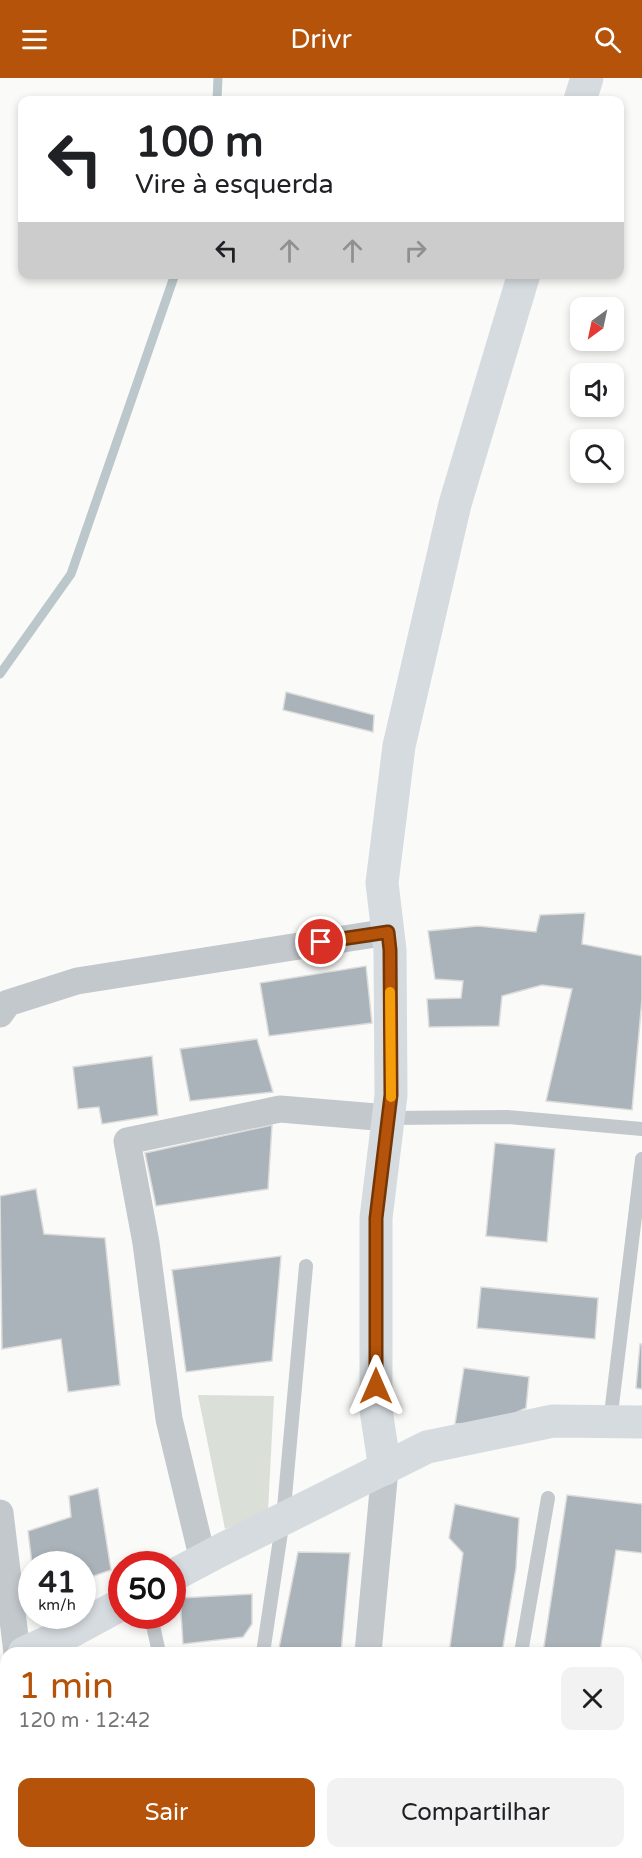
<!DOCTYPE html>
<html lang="pt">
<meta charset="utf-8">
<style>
body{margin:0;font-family:"Varela Round",sans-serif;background:#f2f2f2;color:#202124;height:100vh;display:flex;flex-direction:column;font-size:22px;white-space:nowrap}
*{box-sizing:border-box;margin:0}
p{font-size:20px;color:#757577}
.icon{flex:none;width:33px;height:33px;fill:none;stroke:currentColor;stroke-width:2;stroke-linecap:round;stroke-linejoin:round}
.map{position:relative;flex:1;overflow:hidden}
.panel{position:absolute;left:0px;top:1569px;width:642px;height:212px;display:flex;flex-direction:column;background:#fff;border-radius:18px 18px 0 0;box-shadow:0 3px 9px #0003}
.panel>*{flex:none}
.hud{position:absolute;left:18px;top:18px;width:606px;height:183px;border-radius:12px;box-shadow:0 3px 9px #0003;background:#fff;color:#202124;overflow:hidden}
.needle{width:39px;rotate:213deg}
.buttons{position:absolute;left:570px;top:219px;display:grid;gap:12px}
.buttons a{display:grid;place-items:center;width:54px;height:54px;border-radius:12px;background:#fff;box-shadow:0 3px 9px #0003;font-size:30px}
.speed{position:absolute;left:18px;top:1473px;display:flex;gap:12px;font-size:30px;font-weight:700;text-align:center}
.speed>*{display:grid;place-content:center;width:78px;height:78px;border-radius:50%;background:#fff;box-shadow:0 3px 9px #0003;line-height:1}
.speed small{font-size:15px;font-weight:400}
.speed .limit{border:9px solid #d22;background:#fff;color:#111}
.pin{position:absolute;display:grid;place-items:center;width:51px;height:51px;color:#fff;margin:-26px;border:3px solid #fff;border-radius:50%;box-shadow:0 2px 6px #0007}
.me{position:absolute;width:66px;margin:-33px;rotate:0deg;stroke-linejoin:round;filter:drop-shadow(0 0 4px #0008)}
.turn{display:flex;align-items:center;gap:21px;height:126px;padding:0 18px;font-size:27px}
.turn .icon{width:78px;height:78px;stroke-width:2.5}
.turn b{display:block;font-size:42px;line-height:51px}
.lanes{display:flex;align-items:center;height:57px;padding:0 18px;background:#0003;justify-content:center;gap:30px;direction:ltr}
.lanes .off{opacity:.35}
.round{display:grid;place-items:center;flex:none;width:63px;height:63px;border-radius:12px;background:#f2f2f2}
.summary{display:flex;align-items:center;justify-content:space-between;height:102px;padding:0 18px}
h1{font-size:36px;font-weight:600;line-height:45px;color:#b45309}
.action{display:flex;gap:12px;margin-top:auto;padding:12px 18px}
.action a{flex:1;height:69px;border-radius:12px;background:#b45309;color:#fff;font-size:24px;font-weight:600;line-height:69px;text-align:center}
.action a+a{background:#f2f2f2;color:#202124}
header{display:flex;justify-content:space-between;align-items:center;height:78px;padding:0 18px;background:#b45309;color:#fff;font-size:27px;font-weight:600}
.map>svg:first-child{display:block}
.green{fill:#dadfd7}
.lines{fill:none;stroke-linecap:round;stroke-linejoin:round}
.stream{stroke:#bbc7cb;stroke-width:9}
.building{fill:#aab3b9;stroke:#dcdcda;stroke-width:1.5}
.lane{stroke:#c3c8cc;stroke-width:14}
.street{stroke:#c3c8cc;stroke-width:27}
.secondary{stroke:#d6dbdf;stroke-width:33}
.primary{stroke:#d6dbdf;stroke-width:33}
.route-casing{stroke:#753606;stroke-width:15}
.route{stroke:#b45309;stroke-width:10}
.slow{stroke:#f59e0b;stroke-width:10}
</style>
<header><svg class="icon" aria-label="menu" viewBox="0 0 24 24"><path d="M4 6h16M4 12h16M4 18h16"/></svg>Drivr<svg class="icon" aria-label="search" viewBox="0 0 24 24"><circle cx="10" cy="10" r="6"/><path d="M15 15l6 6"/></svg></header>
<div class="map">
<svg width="642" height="1780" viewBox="0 0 642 1780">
<rect width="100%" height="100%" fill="#fafaf8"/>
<g class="green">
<path d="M 198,1317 L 274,1318 L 268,1433 L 225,1451 Z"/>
<path d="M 387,1775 L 387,1774 L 494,1775 L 494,1780 L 387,1780 Z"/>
</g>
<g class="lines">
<g class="stream">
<path d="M 217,22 L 218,0"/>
<path d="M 0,596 L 71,496 L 175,196"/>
</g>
</g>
<g class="building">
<path d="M 286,614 L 374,637 L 373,654 L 283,632 Z"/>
<path d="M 585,835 L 582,866 L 642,878 L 642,921 L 632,1032 L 546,1023 L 572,911 L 542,907 L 502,918 L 499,948 L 429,949 L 427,921 L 461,920 L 463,903 L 435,901 L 428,853 L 478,848 L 536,854 L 540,837 Z"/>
<path d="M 366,888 L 372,945 L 269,958 L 260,905 Z"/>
<path d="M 257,961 L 273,1014 L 190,1023 L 180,971 Z"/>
<path d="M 152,978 L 158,1037 L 102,1046 L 99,1029 L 78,1031 L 73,989 Z"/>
<path d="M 272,1047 L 268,1111 L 156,1128 L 145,1075 Z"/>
<path d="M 495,1065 L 555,1071 L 547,1164 L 486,1158 Z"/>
<path d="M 36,1111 L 44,1156 L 105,1160 L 120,1307 L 68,1314 L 61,1261 L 2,1271 L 0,1118 Z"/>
<path d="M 281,1178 L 272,1283 L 186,1294 L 172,1192 Z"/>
<path d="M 481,1209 L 598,1220 L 595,1261 L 477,1250 Z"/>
<path d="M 640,1266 L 642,1266 L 642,1311 L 636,1310 Z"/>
<path d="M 464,1290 L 529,1299 L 526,1330 L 494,1345 L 455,1346 Z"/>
<path d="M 98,1410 L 111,1492 L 82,1502 L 82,1486 L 32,1486 L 28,1453 L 71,1439 L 69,1418 Z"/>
<path d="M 567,1417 L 642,1426 L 642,1475 L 616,1472 L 600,1575 L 543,1575 Z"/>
<path d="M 455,1426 L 519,1440 L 516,1490 L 502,1575 L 449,1575 L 463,1475 L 449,1460 Z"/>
<path d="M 298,1474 L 350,1475 L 341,1575 L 278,1575 Z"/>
<path d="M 252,1516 L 252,1546 L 243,1559 L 183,1566 L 180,1520 Z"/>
<path d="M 0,1615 L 6,1615 L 6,1714 L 5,1679 L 0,1679 Z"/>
<path d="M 637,1669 L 642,1669 L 642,1711 L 636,1710 Z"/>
<path d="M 636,1739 L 642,1741 L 642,1780 L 612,1780 L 614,1774 L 636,1774 Z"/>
<path d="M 0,1753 L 6,1753 L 6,1774 L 39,1774 L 39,1780 L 0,1780 Z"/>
<path d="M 97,1774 L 164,1774 L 165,1780 L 97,1780 Z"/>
<rect x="254" y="1774" width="66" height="6"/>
</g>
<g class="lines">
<g class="lane">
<path d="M 388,1040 L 507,1039 L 642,1051"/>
<path d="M 610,1344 L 642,1081"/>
<path d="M 151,1538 L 159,1575"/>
<path d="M 263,1575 L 283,1441 L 306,1188"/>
<path d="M 521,1575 L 548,1420"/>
<path d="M 198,1774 L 199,1779 L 201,1774"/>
<path d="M 594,1780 L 596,1774"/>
</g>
<g class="street">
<path d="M 0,936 L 8,925 L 77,903 L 388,854"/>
<path d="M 0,1435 L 17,1575"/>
<path d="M 203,1482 L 169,1341 L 146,1165 L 127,1063 L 280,1031 L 388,1040"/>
<path d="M 368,1575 L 385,1391"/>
<path d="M 636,1729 L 642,1730"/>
<path d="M 70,1774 L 70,1780"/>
<path d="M 349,1780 L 349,1774"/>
</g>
<g class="secondary">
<path d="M 580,22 L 587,0"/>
<path d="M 385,1391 L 376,1332 L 376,1140 L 391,1017 L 390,872 L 382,805 L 399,668 L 455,426 L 524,196"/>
</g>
<g class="primary">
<path d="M 172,1498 L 223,1471 L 427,1369 L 553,1343 L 642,1344"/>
<path d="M 24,1575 L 72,1553 L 122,1526"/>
</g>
</g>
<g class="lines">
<defs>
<path id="route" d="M 321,864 L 388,854 L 390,872 L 391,1017 L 376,1140 L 376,1308"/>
</defs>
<use href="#route" class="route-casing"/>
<use href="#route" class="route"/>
<path class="slow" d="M 390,914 L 391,1019"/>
</g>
</svg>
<div class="buttons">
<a><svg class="needle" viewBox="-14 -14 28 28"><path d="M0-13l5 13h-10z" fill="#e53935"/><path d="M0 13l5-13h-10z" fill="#757577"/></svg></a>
<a><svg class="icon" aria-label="sound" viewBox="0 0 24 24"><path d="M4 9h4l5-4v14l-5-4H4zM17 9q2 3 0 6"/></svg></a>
<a><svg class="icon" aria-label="search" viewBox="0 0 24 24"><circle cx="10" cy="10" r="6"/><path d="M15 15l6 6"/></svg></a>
</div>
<div class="speed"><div>41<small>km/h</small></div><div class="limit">50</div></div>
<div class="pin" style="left:321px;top:864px;background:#d93025"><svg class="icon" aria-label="arrive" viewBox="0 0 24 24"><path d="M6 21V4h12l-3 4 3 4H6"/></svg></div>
<svg class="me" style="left:376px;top:1308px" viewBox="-20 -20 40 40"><path d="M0-17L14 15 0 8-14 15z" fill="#b45309" stroke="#fff" stroke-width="4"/></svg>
<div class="hud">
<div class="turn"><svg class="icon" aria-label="left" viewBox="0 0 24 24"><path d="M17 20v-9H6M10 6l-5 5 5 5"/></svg><div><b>100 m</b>Vire à esquerda</div></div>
<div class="lanes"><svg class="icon" aria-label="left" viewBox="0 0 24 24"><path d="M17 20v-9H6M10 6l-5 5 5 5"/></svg><svg class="icon off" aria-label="ahead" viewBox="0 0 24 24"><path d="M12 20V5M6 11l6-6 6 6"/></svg><svg class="icon off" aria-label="ahead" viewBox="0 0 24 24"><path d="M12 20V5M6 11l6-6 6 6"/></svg><svg class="icon off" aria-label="right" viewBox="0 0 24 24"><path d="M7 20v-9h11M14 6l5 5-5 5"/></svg></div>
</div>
<section class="panel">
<div class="summary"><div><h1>1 min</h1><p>120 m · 12:42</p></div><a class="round"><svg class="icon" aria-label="close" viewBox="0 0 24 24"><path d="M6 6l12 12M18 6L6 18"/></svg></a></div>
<div class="action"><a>Sair</a><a>Compartilhar</a></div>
</section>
</div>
